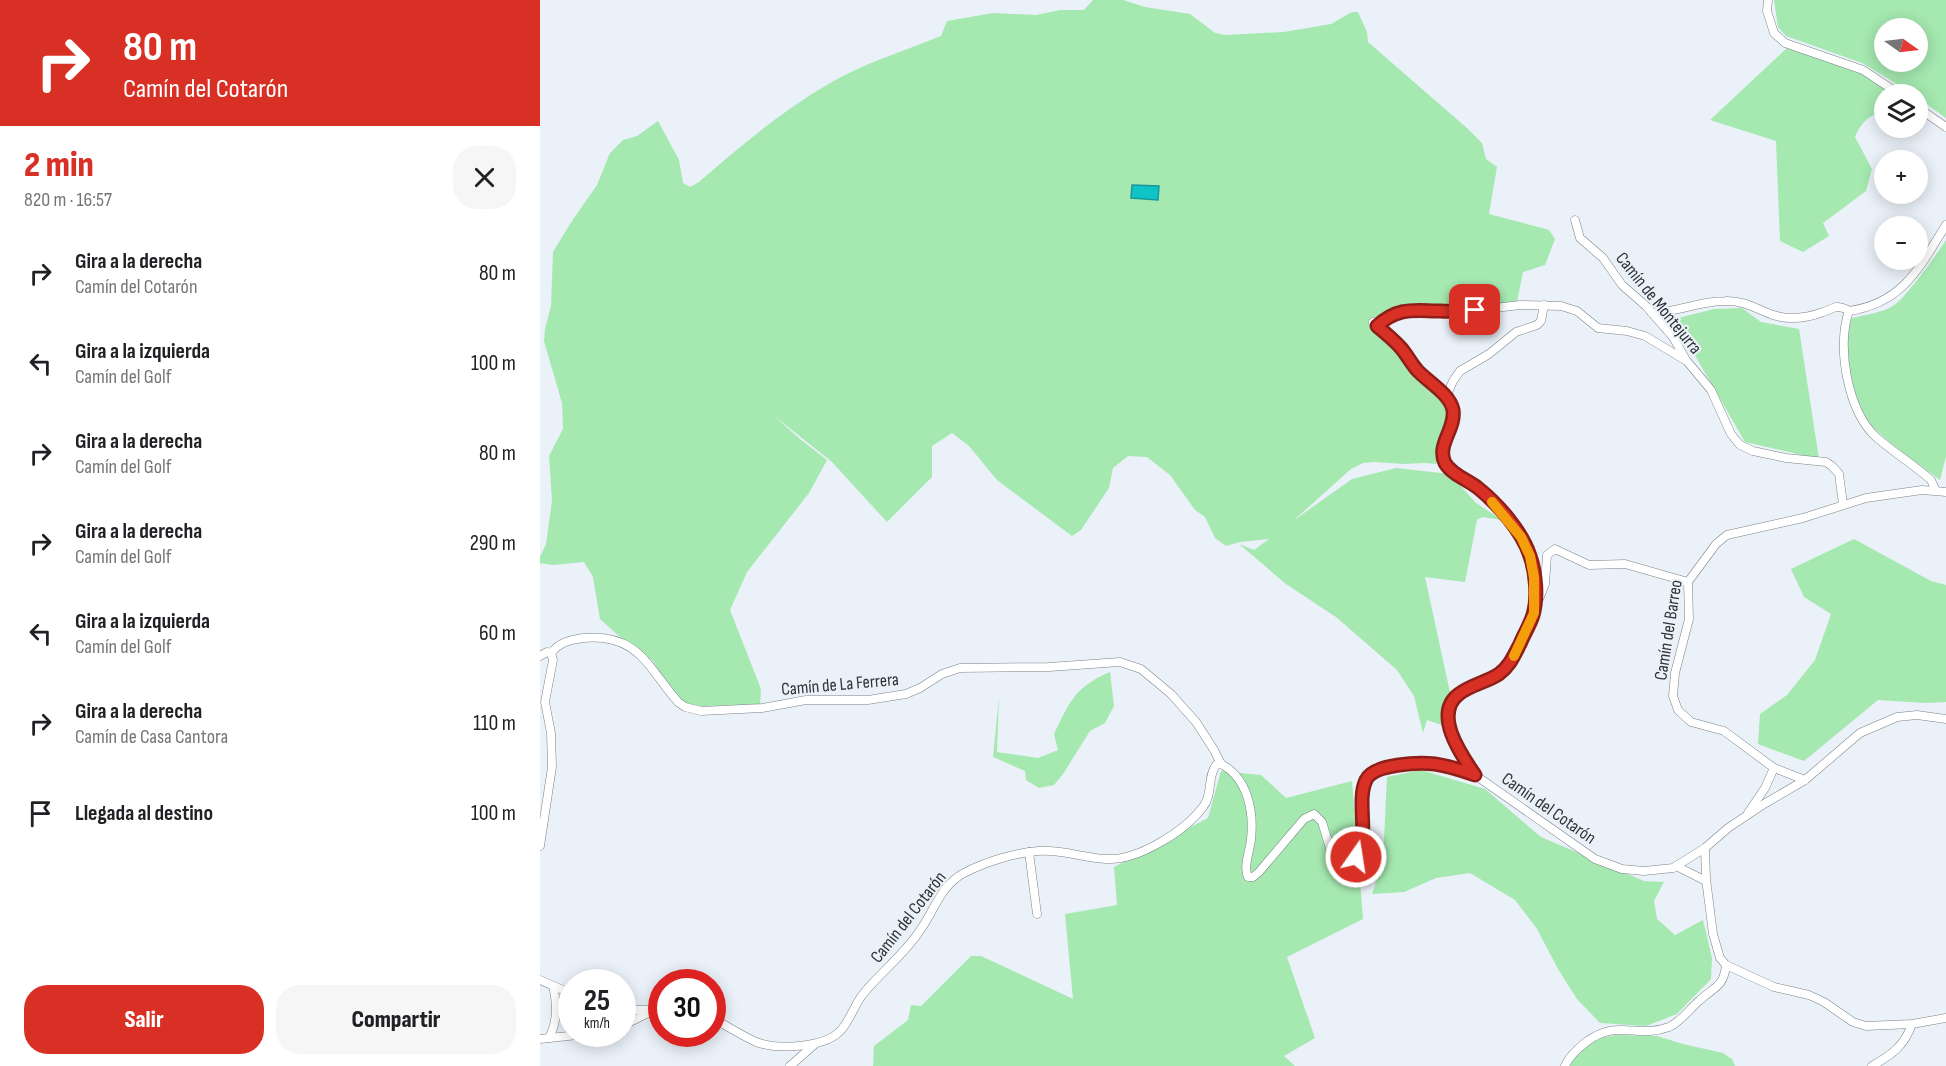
<!DOCTYPE html>
<html lang="es">
<meta charset="utf-8">
<style>
body{margin:0;font-family:"Sofia Sans Condensed",sans-serif;background:#f6f6f6;color:#202124;height:100vh;display:flex;flex-direction:column;font-size:22px;white-space:nowrap}
*{box-sizing:border-box;margin:0}
p{font-size:20px;color:#757577}
.icon{flex:none;width:33px;height:33px;fill:none;stroke:currentColor;stroke-width:2;stroke-linecap:round;stroke-linejoin:round}
.map{position:relative;flex:1;overflow:hidden}
.drawer{display:flex;flex-direction:column;background:#fff;width:540px}
.drawer>*{flex:none}
.hud{background:#d93025;color:#fff;overflow:hidden}
.needle{width:39px;rotate:104deg}
.tools{position:absolute;left:1334px;top:18px;display:grid;gap:12px}
.tools a{display:grid;place-items:center;width:54px;height:54px;border-radius:50%;background:#fff;box-shadow:0 3px 15px #0003;font-size:30px}
.speed{position:absolute;left:18px;top:969px;display:flex;gap:12px;font-size:30px;font-weight:700;text-align:center}
.speed>*{display:grid;place-content:center;width:78px;height:78px;border-radius:50%;background:#fff;box-shadow:0 3px 15px #0003;line-height:1}
.speed small{font-size:15px;font-weight:400}
.speed .limit{border:9px solid #d22;background:#fff;color:#111}
.pin{position:absolute;display:grid;place-items:center;width:51px;height:51px;color:#fff;margin:-26px;border-radius:12px;box-shadow:0 3px 9px #0006}
.me{position:absolute;width:66px;margin:-33px;rotate:13deg;stroke-linejoin:round;filter:drop-shadow(0 0 4px #0008)}
.turn{display:flex;align-items:center;gap:21px;height:126px;padding:0 24px;font-size:27px}
.turn .icon{width:78px;height:78px;stroke-width:2.5}
.turn b{display:block;font-size:42px;line-height:51px}
.round{display:grid;place-items:center;flex:none;width:63px;height:63px;border-radius:24px;background:#f6f6f6}
.overview{display:flex;align-items:center;justify-content:space-between;height:102px;padding:0 24px}
h1{font-size:36px;font-weight:800;line-height:45px;color:#d93025}
.primary-button{display:flex;gap:12px;margin-top:auto;padding:12px 24px}
.primary-button a{flex:1;height:69px;border-radius:24px;background:#d93025;color:#fff;font-size:24px;font-weight:800;line-height:69px;text-align:center}
.primary-button a+a{background:#f6f6f6;color:#202124}
ul{padding:0;list-style:none}
li{display:flex;align-items:center;gap:18px;height:90px;padding:0 24px}
li div{flex:1}
li b{display:block;font-size:22px}
li em{font-style:normal}
main{display:flex;flex:1;min-height:0}
.map>svg:first-child{display:block}
.green{fill:#a5e8b0;fill-rule:evenodd}
.water{fill:#0ec4c6;stroke:#18989a;stroke-width:1.5}
.lines{fill:none;stroke-linecap:round;stroke-linejoin:round}
.street-casing{stroke:#7b8288;stroke-width:9}
.street{stroke:#fff;stroke-width:8}
.route-casing{stroke:#8d1f18;stroke-width:15}
.route{stroke:#d93025;stroke-width:10}
.slow{stroke:#f59e0b;stroke-width:10}
.labels{text-anchor:middle;stroke-width:4.5;stroke-linejoin:round;paint-order:stroke}
.street-label{font-size:18px;fill:#303235;stroke:#eaf1f8}
</style>
<main>
<section class="drawer">
<div class="hud">
<div class="turn"><svg class="icon" aria-label="right" viewBox="0 0 24 24"><path d="M7 20v-9h11M14 6l5 5-5 5"/></svg><div><b>80 m</b>Camín del Cotarón</div></div>
</div>
<div class="overview"><div><h1>2 min</h1><p>820 m · 16:57</p></div><a class="round"><svg class="icon" aria-label="close" viewBox="0 0 24 24"><path d="M6 6l12 12M18 6L6 18"/></svg></a></div>
<ul>
<li><svg class="icon" aria-label="right" viewBox="0 0 24 24"><path d="M7 20v-9h11M14 6l5 5-5 5"/></svg><div><b>Gira a la derecha</b><p>Camín del Cotarón</p></div><em>80 m</em></li>
<li><svg class="icon" aria-label="left" viewBox="0 0 24 24"><path d="M17 20v-9H6M10 6l-5 5 5 5"/></svg><div><b>Gira a la izquierda</b><p>Camín del Golf</p></div><em>100 m</em></li>
<li><svg class="icon" aria-label="right" viewBox="0 0 24 24"><path d="M7 20v-9h11M14 6l5 5-5 5"/></svg><div><b>Gira a la derecha</b><p>Camín del Golf</p></div><em>80 m</em></li>
<li><svg class="icon" aria-label="right" viewBox="0 0 24 24"><path d="M7 20v-9h11M14 6l5 5-5 5"/></svg><div><b>Gira a la derecha</b><p>Camín del Golf</p></div><em>290 m</em></li>
<li><svg class="icon" aria-label="left" viewBox="0 0 24 24"><path d="M17 20v-9H6M10 6l-5 5 5 5"/></svg><div><b>Gira a la izquierda</b><p>Camín del Golf</p></div><em>60 m</em></li>
<li><svg class="icon" aria-label="right" viewBox="0 0 24 24"><path d="M7 20v-9h11M14 6l5 5-5 5"/></svg><div><b>Gira a la derecha</b><p>Camín de Casa Cantora</p></div><em>110 m</em></li>
<li><svg class="icon" aria-label="arrive" viewBox="0 0 24 24"><path d="M6 21V4h12l-3 4 3 4H6"/></svg><div><b>Llegada al destino</b></div><em>100 m</em></li>
</ul>
<div class="primary-button"><a>Salir</a><a>Compartir</a></div>
</section>
<div class="map">
<svg width="1406" height="1066" viewBox="0 0 1406 1066">
<rect width="100%" height="100%" fill="#eaf1f8"/>
<g class="green">
<path d="M 553,0 L 583,0 L 605,7 L 650,14 L 675,33 L 685,35 L 744,32 L 791,24 L 812,12 L 818,12 L 827,32 L 828,42 L 928,129 L 942,143 L 946,159 L 957,167 L 949,214 L 1009,230 L 1015,239 L 1005,265 L 983,272 L 977,302 L 947,307 L 903,308 L 877,306 L 833,322 L 833,330 L 857,349 L 868,365 L 908,406 L 910,416 L 899,447 L 900,464 L 883,463 L 865,464 L 834,462 L 823,463 L 811,469 L 753,521 L 812,479 L 856,468 L 910,474 L 936,503 L 962,520 L 942,517 L 937,520 L 925,582 L 885,577 L 911,697 L 904,726 L 887,720 L 883,733 L 874,696 L 857,670 L 796,617 L 746,584 L 699,544 L 714,550 L 729,539 L 700,542 L 686,546 L 675,538 L 665,517 L 655,510 L 630,475 L 607,457 L 588,456 L 573,468 L 569,488 L 541,530 L 532,536 L 457,480 L 429,446 L 412,433 L 392,446 L 392,477 L 347,522 L 292,462 L 233,415 L 260,439 L 287,460 L 269,493 L 207,572 L 190,610 L 221,689 L 220,705 L 162,706 L 146,704 L 132,691 L 113,661 L 94,645 L 80,637 L 60,619 L 53,577 L 44,562 L 12,565 L 0,563 L 0,557 L 6,544 L 12,501 L 9,456 L 23,429 L 22,403 L 4,341 L 5,329 L 11,306 L 13,252 L 30,224 L 57,185 L 70,153 L 83,140 L 97,136 L 118,121 L 139,160 L 143,183 L 150,187 L 159,182 C 204,143 250,104 303,76 C 334,60 369,49 401,36 L 407,21 L 453,13 L 496,15 L 520,10 L 544,10 Z"/>
<path d="M 1234,0 L 1406,0 L 1406,118 L 1377,97 L 1377,94 L 1373,94 L 1322,63 L 1246,36 L 1238,27 ZM 1344,28 L 1377,28 L 1377,62 L 1344,62 Z"/>
<path d="M 1247,48 L 1322,74 L 1353,94 L 1344,94 L 1344,113 C 1330,113 1320,124 1315,137 L 1332,169 L 1326,191 L 1283,223 L 1289,236 L 1263,252 L 1240,241 L 1236,141 L 1170,120 Z"/>
<path d="M 1406,240 L 1406,456 L 1400,480 C 1379,464 1356,449 1337,431 C 1313,409 1301,348 1312,318 C 1325,315 1341,313 1353,306 C 1366,298 1397,254 1406,240 Z"/>
<path d="M 1202,308 L 1221,322 L 1259,329 L 1279,459 L 1205,442 L 1134,319 L 1174,309 Z"/>
<path d="M 1314,539 L 1391,581 L 1406,585 L 1406,702 L 1385,703 L 1338,700 L 1264,761 L 1218,744 L 1220,714 L 1247,695 L 1275,660 L 1291,614 L 1264,597 L 1251,569 Z"/>
<path d="M 570,672 L 574,706 L 565,723 L 550,731 L 523,774 L 514,785 L 499,788 L 486,780 L 485,771 L 453,757 L 459,696 L 457,752 L 498,758 L 518,750 L 514,734 C 530,701 535,687 570,672 Z"/>
<path d="M 881,770 L 945,789 L 1001,837 L 1104,881 L 1124,882 L 1114,901 L 1117,919 L 1135,935 L 1163,920 L 1172,958 L 1171,979 L 1137,1014 L 1106,1026 L 1060,1023 L 1037,999 L 1018,969 L 997,929 L 975,900 L 930,873 L 896,878 L 864,892 L 832,894 L 843,861 L 847,777 Z"/>
<path d="M 681,771 L 721,775 L 746,798 L 812,781 L 823,919 L 747,957 L 775,1038 L 744,1056 L 755,1066 L 333,1066 L 334,1046 L 368,1020 L 371,1005 L 381,1006 L 431,956 L 441,956 L 533,999 L 525,914 L 577,905 L 574,867 L 668,818 Z"/>
<path d="M 1076,1035 L 1117,1036 L 1143,1044 L 1183,1053 L 1192,1059 L 1195,1066 L 1030,1066 C 1037,1047 1058,1037 1076,1035 Z"/>
</g>
<path class="water" d="M 592,185 L 619,186 L 618,200 L 591,198 Z"/>
<g class="lines">
<defs>
<g id="street">
<path d="M 1228,0 L 1227,11 L 1234,33 L 1245,43 L 1323,70 L 1359,94"/>
<path d="M 1377,107 L 1406,127"/>
<path d="M 1035,220 L 1040,238 L 1063,258 L 1082,285 L 1106,306 L 1133,337 L 1146,360 L 1171,390 L 1191,434 L 1200,445 L 1213,451 L 1246,458 L 1286,462 L 1292,466 L 1299,474 L 1303,504"/>
<path d="M 1112,313 C 1137,312 1160,301 1185,301 C 1212,300 1226,318 1251,318 C 1262,318 1273,316 1283,312 C 1287,311 1292,308 1296,307 C 1301,307 1305,308 1309,311"/>
<path d="M 833,322 C 842,329 852,338 860,346 C 867,354 872,364 879,372 C 889,383 909,394 913,409 C 918,427 897,443 905,462 C 910,474 926,480 937,487 C 964,507 990,544 994,577 C 995,588 996,602 993,613 C 990,629 973,663 961,673 C 948,682 932,685 920,693 C 892,712 921,755 934,774"/>
<path d="M 838,326 L 844,320 L 860,311 L 877,309 L 903,311 L 947,309 L 980,305 L 1021,306 L 1037,311 L 1058,328 L 1087,331 L 1105,336 L 1145,360"/>
<path d="M 906,397 L 913,381 L 920,371 L 949,354 L 976,332 L 997,325 L 1001,321 L 1004,305"/>
<path d="M 1395,489 L 1391,480 C 1374,465 1353,452 1336,437 C 1308,411 1296,347 1309,311 C 1363,303 1379,268 1406,225"/>
<path d="M 995,600 L 999,599 L 1005,584 L 1007,555 L 1015,549 L 1049,565 L 1085,564 L 1148,582"/>
<path d="M 11,653 C 20,642 30,640 43,638 C 99,633 108,668 138,702 L 145,707 L 161,711 L 222,708 L 266,700 L 328,700 L 366,694 L 380,688 L 402,674 L 420,668 L 509,667 L 580,662 L 601,669 L 631,694 L 656,722 L 674,750 L 681,764"/>
<path d="M 0,656 L 7,652 L 11,653"/>
<path d="M 681,764 C 708,778 714,812 711,839 C 710,851 703,866 708,877 L 713,877 L 719,872 L 764,819 L 774,814 L 782,822 L 794,861 L 798,866 L 803,869 C 840,857 809,790 832,773 C 842,765 855,766 867,765 C 894,764 910,766 935,775 L 1055,859 L 1082,869 L 1104,871 L 1133,868 L 1165,848 L 1188,828 L 1224,804 L 1265,780 L 1320,733 L 1357,717 L 1377,715 L 1406,719"/>
<path d="M 1234,768 L 1265,780"/>
<path d="M 1208,813 L 1225,788 L 1234,768 L 1184,731 L 1151,722 L 1138,710 L 1133,696 L 1135,673 L 1149,619 L 1148,582 L 1176,544 L 1187,535 L 1263,518 L 1326,498 L 1382,490 L 1406,492"/>
<path d="M 0,846 L 12,767 L 11,733 L 5,702 L 13,660 L 11,653"/>
<path d="M 1165,848 L 1166,879 L 1173,934 L 1180,958 L 1186,965 L 1234,987 L 1269,995 L 1284,1002 L 1313,1022 L 1326,1026 L 1372,1024 L 1406,1018"/>
<path d="M 489,852 L 497,914"/>
<path d="M 1136,866 L 1166,881"/>
<path d="M 0,980 L 32,994"/>
<path d="M 82,1010 L 114,1010"/>
<path d="M 172,1018 C 187,1026 201,1035 216,1042 C 238,1050 287,1048 302,1029 C 311,1018 315,1004 323,994 C 342,971 365,954 381,929 C 395,909 401,885 424,873 C 445,862 474,853 498,851 C 521,849 543,858 566,859 C 597,861 644,832 663,807 C 673,795 667,777 676,765 L 681,764"/>
<path d="M 82,1025 C 96,1021 108,1010 122,1009"/>
<path d="M 9,1038 C 18,1021 17,1004 13,986"/>
<path d="M 0,1039 L 47,1034"/>
<path d="M 250,1066 L 275,1044"/>
<path d="M 1025,1066 C 1029,1056 1037,1049 1046,1042 C 1078,1018 1096,1039 1129,1027 C 1142,1021 1149,1009 1160,1000 C 1174,987 1184,987 1186,965"/>
<path d="M 1332,1066 C 1351,1055 1364,1047 1372,1024"/>
</g>
</defs>
<use href="#street" class="street-casing"/>
<use href="#street" class="street"/>
</g>
<g class="lines">
<defs>
<path id="route" d="M 816,857 C 818,851 821,845 822,840 C 825,821 818,797 826,780 C 833,764 879,762 895,764 C 909,766 921,770 935,775 C 922,756 892,714 919,694 C 930,685 947,682 959,674 C 970,666 974,655 980,644 C 984,634 990,625 993,615 C 998,598 996,573 990,556 C 982,531 958,504 938,488 C 928,480 912,475 905,463 C 896,445 916,429 913,410 C 910,394 888,382 877,370 C 871,363 867,355 861,348 C 854,340 845,333 837,326 C 859,306 875,311 901,311 C 912,312 924,310 935,310"/>
</defs>
<use href="#route" class="route-casing"/>
<use href="#route" class="route"/>
<path class="slow" d="M 952,502 L 981,537 L 990,556 L 994,578 L 994,613 L 974,656"/>
</g>
<g class="labels">
<g class="street-label">
<text transform="translate(1119 303) rotate(51)" y="6">Camín de Montejurra</text>
<text transform="translate(1128 630) rotate(-81)" y="6">Camín del Barreo</text>
<text transform="translate(300 684) rotate(-5)" y="6">Camín de La Ferrera</text>
<text transform="translate(1009 808) rotate(35)" y="6">Camín del Cotarón</text>
<text transform="translate(368 917) rotate(-52)" y="6">Camín del Cotarón</text>
</g>
</g>
</svg>
<div class="tools">
<a><svg class="needle" viewBox="-14 -14 28 28"><path d="M0-13l5 13h-10z" fill="#e53935"/><path d="M0 13l5-13h-10z" fill="#757577"/></svg></a>
<a><svg class="icon" aria-label="layers" viewBox="0 0 24 24"><path d="M12 4l9 5-9 5-9-5zM3 14l9 5 9-5"/></svg></a>
<a>+</a>
<a>−</a>
</div>
<div class="speed"><div>25<small>km/h</small></div><div class="limit">30</div></div>
<div class="pin" style="left:935px;top:310px;background:#d93025"><svg class="icon" aria-label="arrive" viewBox="0 0 24 24"><path d="M6 21V4h12l-3 4 3 4H6"/></svg></div>
<svg class="me" style="left:816px;top:857px" viewBox="-20 -20 40 40"><circle r="17" fill="#d93025" stroke="#fff" stroke-width="3"/><path d="M0-11L8 9 0 5-8 9z" fill="#fff"/></svg>
</div>
</main>
